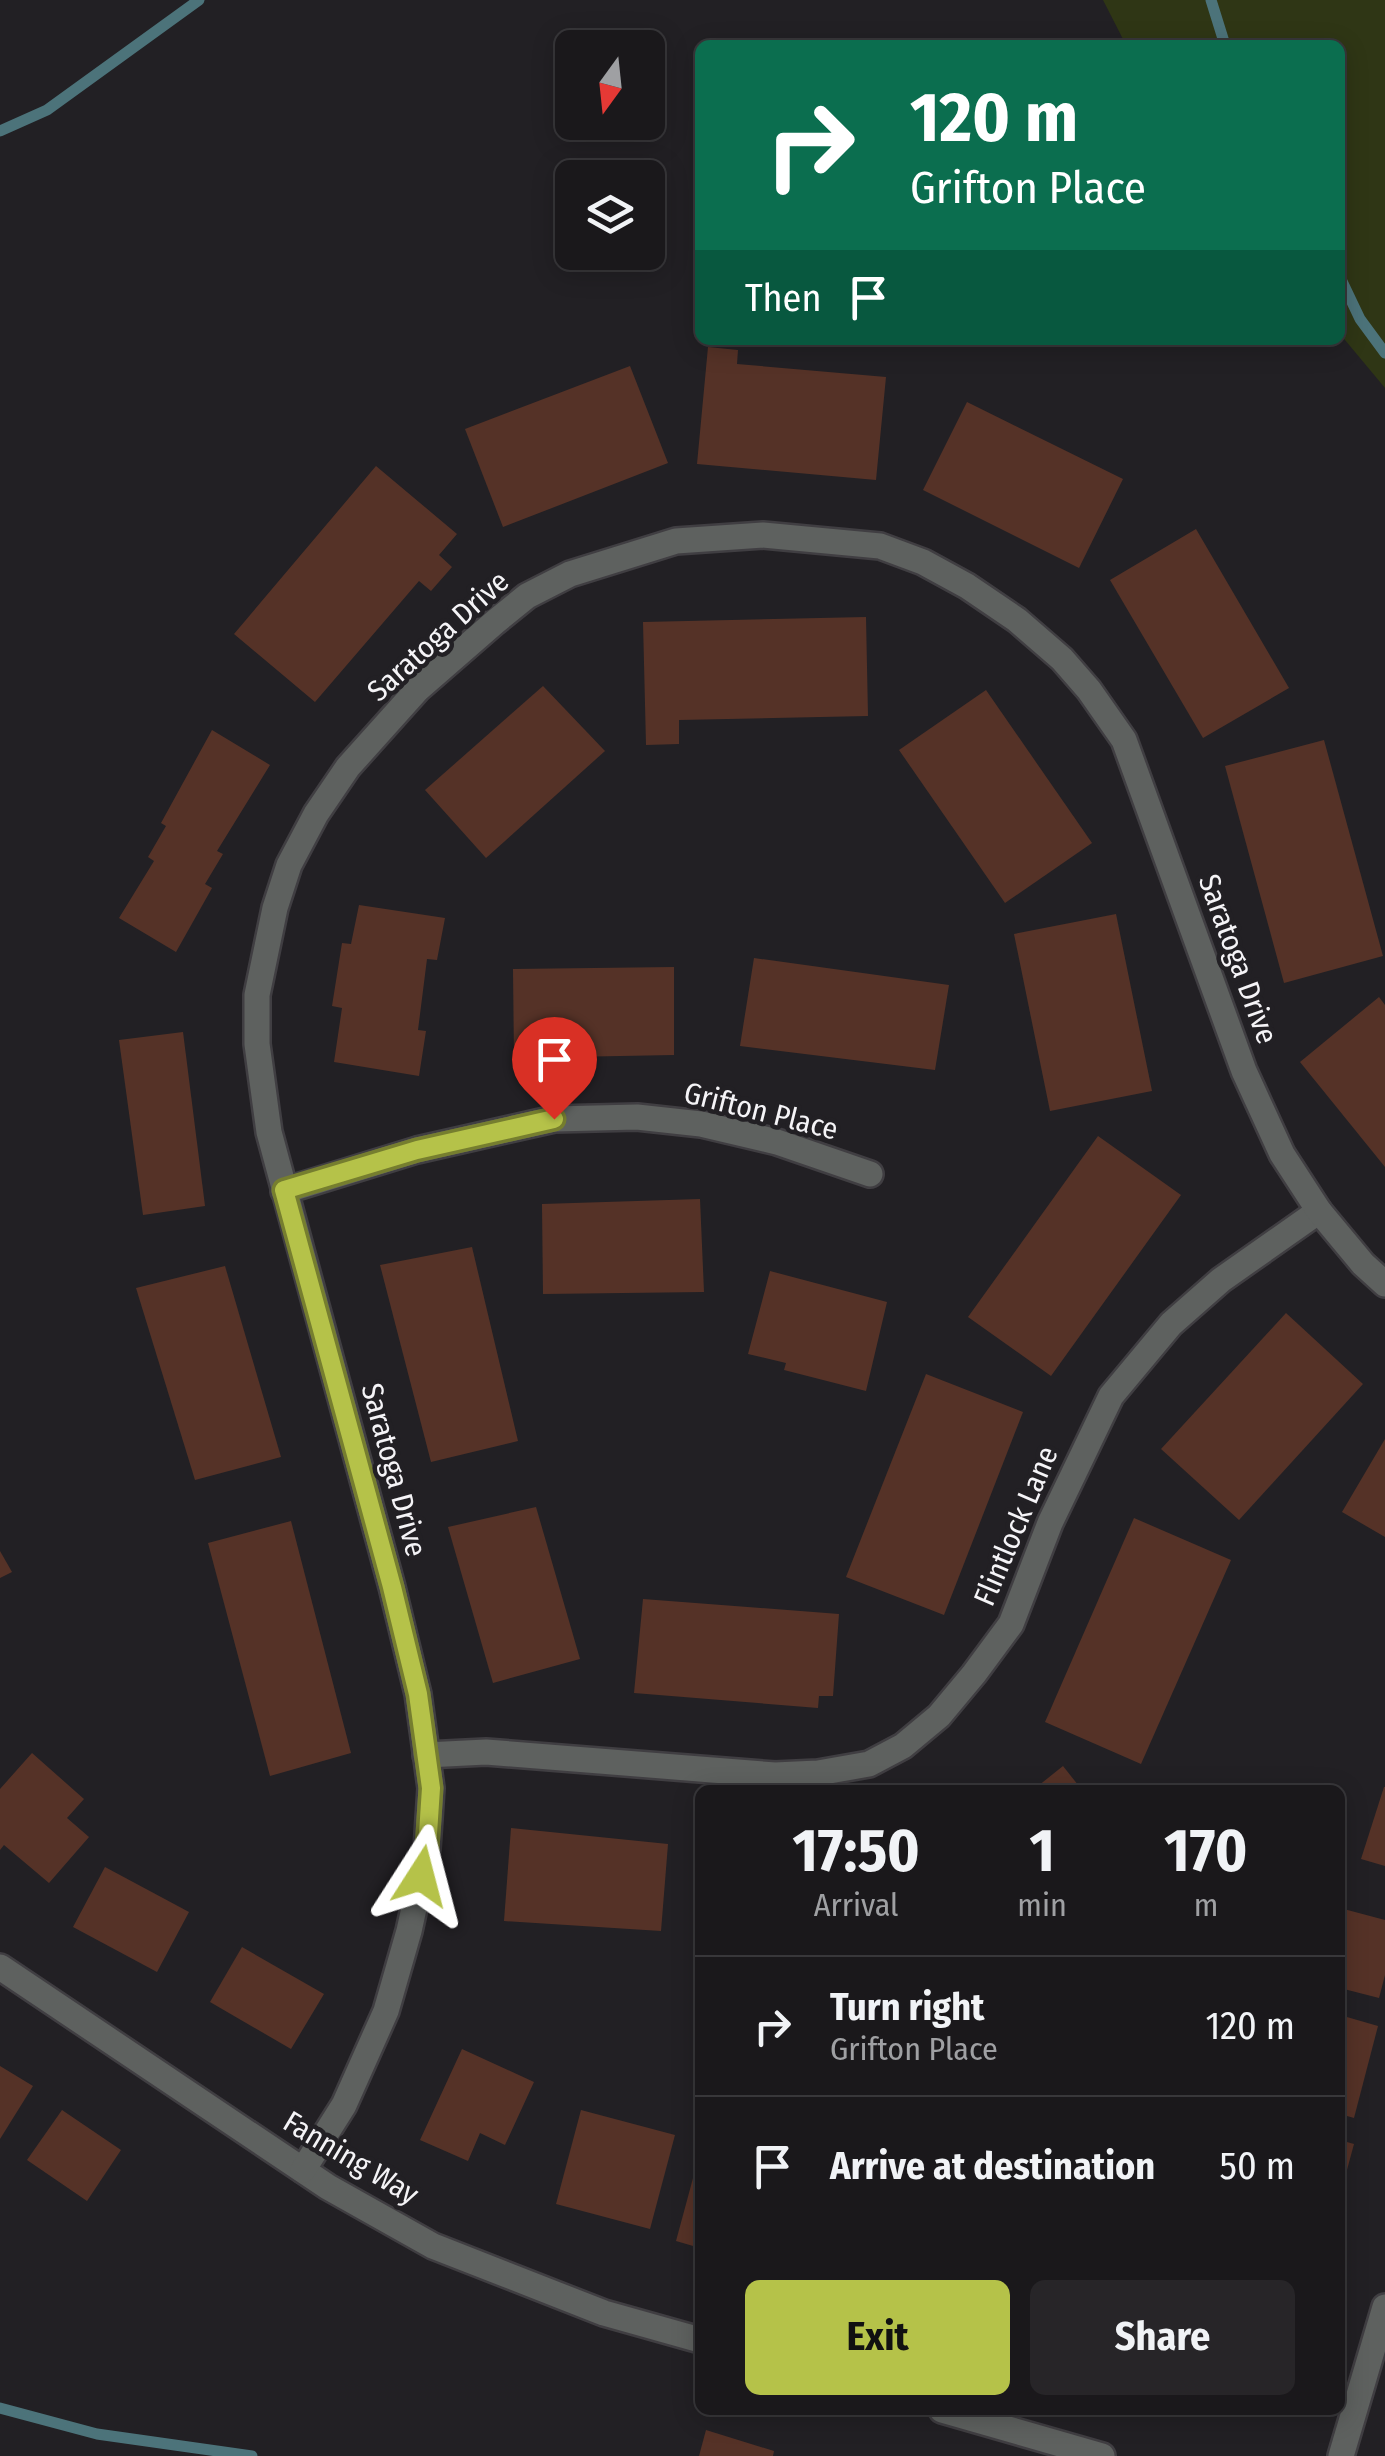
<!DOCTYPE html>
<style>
body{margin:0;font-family:"Fira Sans Condensed",sans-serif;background:#272528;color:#f1f3f6;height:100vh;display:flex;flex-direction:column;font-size:38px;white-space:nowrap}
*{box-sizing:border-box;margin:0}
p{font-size:32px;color:#9fa0a3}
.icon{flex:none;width:55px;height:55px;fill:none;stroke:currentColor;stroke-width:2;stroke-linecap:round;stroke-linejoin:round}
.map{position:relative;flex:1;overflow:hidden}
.details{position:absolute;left:695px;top:1785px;width:650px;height:630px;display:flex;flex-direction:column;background:#1a181b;border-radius:15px;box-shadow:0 5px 25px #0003,0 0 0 2px #38373a}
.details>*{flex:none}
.banner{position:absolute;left:695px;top:40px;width:650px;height:305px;border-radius:15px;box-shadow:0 5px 25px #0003,0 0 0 2px #38373a;background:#0b6e4f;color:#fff;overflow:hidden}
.needle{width:65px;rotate:195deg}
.controls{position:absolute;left:555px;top:30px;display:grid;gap:20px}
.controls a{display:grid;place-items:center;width:110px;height:110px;border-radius:15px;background:#1a181b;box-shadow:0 5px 25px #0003,0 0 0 2px #38373a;font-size:50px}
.pin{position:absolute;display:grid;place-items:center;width:85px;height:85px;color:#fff;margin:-102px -42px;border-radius:50% 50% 50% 0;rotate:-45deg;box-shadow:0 0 10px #0007}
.pin .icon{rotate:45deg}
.me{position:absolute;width:110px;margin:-55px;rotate:9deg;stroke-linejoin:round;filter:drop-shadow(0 0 8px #0008)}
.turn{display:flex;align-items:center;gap:35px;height:210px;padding:0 50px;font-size:45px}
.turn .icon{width:130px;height:130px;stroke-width:2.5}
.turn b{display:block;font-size:70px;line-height:85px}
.then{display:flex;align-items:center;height:95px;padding:0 50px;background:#0003;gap:20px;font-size:38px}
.eta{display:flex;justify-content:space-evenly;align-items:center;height:170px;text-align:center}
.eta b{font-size:60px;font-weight:700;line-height:70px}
.button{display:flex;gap:20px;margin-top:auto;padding:20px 50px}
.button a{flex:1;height:115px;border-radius:15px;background:#b5c249;color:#111;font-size:40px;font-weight:700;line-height:115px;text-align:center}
.button a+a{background:#272528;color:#f1f3f6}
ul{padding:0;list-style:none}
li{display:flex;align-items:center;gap:30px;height:140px;padding:0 50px;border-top:2px solid #38373a}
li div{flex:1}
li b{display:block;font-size:38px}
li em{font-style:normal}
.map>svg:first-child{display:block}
.green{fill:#2f3615}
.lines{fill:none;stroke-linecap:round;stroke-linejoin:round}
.stream{stroke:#4c737a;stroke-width:11}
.building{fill:#553227}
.minor-casing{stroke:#403e42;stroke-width:30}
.minor{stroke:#5e615f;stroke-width:25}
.route-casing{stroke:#767e2f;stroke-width:25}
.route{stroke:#b5c249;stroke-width:18}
.labels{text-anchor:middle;stroke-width:9;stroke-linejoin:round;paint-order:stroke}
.street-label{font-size:30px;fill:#f5f4f7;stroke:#222024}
</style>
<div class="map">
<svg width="1385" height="2456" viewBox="0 0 1385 2456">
<rect width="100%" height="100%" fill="#222024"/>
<path class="green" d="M 1103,0 L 1385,0 L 1385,388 L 1340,334 L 1340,45 L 1126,45 Z"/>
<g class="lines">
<g class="stream">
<path d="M 1211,0 L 1225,45"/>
<path d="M 0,131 L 47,110 L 199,0"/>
<path d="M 1340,277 L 1360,319 L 1385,353"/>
<path d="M 0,2408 L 97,2434 L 252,2456"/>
</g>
</g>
<g class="building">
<path d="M 708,347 L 738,350 L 737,364 L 886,377 L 876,480 L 697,464 Z"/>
<path d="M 630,366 L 668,463 L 503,527 L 465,429 Z"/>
<path d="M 967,402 L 1123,479 L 1079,568 L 923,490 Z"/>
<path d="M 376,466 L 457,534 L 439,555 L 452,567 L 431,591 L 419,581 L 315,702 L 234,634 Z"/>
<path d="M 1196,529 L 1289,688 L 1203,738 L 1110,580 Z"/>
<path d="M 866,617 L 868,716 L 679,720 L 679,744 L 646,745 L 643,622 Z"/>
<path d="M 543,686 L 605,751 L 486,858 L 425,790 Z"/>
<path d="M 986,690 L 1092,843 L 1005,903 L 899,750 Z"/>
<path d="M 212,730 L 270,765 L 217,851 L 223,854 L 205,884 L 212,888 L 176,952 L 119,918 L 154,861 L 148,857 L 166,826 L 161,823 Z"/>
<path d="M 1324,740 L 1383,956 L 1284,983 L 1225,766 Z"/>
<path d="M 359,905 L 445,918 L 437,960 L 427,959 L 418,1030 L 426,1031 L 419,1076 L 334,1062 L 342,1008 L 332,1006 L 342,943 L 351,944 Z"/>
<path d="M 1116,914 L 1152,1091 L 1050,1111 L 1014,934 Z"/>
<path d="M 754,958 L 949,985 L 935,1070 L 740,1046 Z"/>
<path d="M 674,967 L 674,1055 L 514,1058 L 513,969 Z"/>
<path d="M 1379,997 L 1385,1005 L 1385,1167 L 1300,1062 Z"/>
<path d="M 183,1032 L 205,1206 L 143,1215 L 119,1040 Z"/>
<path d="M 1098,1136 L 1181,1195 L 1051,1376 L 968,1317 Z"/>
<path d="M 700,1199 L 704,1292 L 543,1294 L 542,1204 Z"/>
<path d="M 472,1247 L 518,1441 L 431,1462 L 380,1265 Z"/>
<path d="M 225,1266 L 281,1457 L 195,1480 L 136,1288 Z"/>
<path d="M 770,1271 L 887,1302 L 866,1391 L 784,1370 L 786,1363 L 748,1354 Z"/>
<path d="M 1286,1313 L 1363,1384 L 1239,1520 L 1161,1449 Z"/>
<path d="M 926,1374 L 1023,1412 L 944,1615 L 846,1577 Z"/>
<path d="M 1385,1439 L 1385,1537 L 1342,1512 Z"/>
<path d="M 536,1507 L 580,1659 L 493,1683 L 448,1527 Z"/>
<path d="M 1134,1518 L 1231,1560 L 1141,1764 L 1045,1722 Z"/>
<path d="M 291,1521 L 351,1753 L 270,1776 L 208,1543 Z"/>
<path d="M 0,1551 L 12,1572 L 0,1578 Z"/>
<path d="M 643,1599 L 839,1614 L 833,1696 L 819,1696 L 818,1708 L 634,1693 Z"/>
<path d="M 32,1753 L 84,1799 L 67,1818 L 89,1837 L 49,1883 L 4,1845 L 0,1850 L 0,1789 Z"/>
<path d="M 1063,1766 L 1082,1790 L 1033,1790 Z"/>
<path d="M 1384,1787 L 1385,1787 L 1385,1866 L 1361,1859 Z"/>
<path d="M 511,1828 L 668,1844 L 661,1931 L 504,1921 Z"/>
<path d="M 105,1867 L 189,1912 L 157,1972 L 73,1927 Z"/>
<path d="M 1340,1908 L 1385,1920 L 1385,1975 L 1379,1998 L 1340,1988 Z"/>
<path d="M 242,1947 L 324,1994 L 291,2049 L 210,2002 Z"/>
<path d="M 1340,2015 L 1378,2026 L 1354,2118 L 1340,2114 Z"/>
<path d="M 462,2049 L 534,2082 L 505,2145 L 480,2133 L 468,2161 L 420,2140 Z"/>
<path d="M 0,2066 L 33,2086 L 0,2139 Z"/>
<path d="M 62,2110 L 121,2150 L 87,2201 L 27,2160 Z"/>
<path d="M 581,2110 L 675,2135 L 650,2229 L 556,2204 Z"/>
<path d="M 1340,2140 L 1354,2144 L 1341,2192 L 1340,2192 Z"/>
<path d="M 699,2156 L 700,2156 L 700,2248 L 676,2241 Z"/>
<path d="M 706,2430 L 774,2451 L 773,2456 L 699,2456 Z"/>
</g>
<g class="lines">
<defs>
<g id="minor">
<path d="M 284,1191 L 417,1150 L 554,1119 L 637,1117 L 701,1124 L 777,1142 L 870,1174"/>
<path d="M 426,1755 L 486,1752 L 775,1775 L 818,1773 L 869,1764 L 903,1746 L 939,1716 L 974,1674 L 1011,1624 L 1050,1523 L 1111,1396 L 1171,1324 L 1221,1280 L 1319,1211"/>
<path d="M 0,1967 L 328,2187 L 433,2246 L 604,2313 L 700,2340"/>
<path d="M 303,2170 L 344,2105 L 386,2011 L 409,1931 L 427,1849 L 431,1788 L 418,1694 L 392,1587 L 269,1132 L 257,1044 L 257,995 L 275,908 L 289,865 L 316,814 L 348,767 L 418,689 L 495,622 L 527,596 L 570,574 L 676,541 L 763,535 L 880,546 L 923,562 L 967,586 L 1017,620 L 1062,659 L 1089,690 L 1124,740 L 1244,1071 L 1282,1154 L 1319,1211 L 1363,1264 L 1385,1284"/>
<path d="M 942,2410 L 1102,2456"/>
<path d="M 1341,2456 L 1385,2307"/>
</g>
</defs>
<use href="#minor" class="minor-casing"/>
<use href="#minor" class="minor"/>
</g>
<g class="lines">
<defs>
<path id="route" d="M 421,1876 L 427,1849 L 431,1788 L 418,1694 L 392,1587 L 284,1190 L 417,1150 L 554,1119"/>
</defs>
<use href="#route" class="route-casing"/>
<use href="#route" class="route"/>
</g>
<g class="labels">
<g class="street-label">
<text transform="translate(438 636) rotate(-42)" y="10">Saratoga Drive</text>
<text transform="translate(1238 959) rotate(70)" y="10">Saratoga Drive</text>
<text transform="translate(761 1111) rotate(14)" y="10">Grifton Place</text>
<text transform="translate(394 1470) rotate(75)" y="10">Saratoga Drive</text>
<text transform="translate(1016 1526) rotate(-67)" y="10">Flintlock Lane</text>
<text transform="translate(351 2158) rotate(31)" y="10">Fanning Way</text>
</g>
</g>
</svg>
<div class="controls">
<a><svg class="needle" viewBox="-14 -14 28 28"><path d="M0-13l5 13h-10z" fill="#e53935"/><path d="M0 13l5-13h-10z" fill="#9fa0a3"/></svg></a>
<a><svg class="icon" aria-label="layers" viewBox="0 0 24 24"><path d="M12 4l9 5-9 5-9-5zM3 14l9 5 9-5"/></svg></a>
</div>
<div class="pin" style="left:554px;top:1119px;background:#d93025"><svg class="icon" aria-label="arrive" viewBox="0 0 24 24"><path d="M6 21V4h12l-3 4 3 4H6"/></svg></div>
<svg class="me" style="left:421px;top:1876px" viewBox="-20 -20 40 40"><path d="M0-17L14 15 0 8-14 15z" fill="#b5c249" stroke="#fff" stroke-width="4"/></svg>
<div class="banner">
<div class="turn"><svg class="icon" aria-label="right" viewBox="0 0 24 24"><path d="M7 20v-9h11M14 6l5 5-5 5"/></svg><div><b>120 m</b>Grifton Place</div></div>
<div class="then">Then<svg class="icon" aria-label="arrive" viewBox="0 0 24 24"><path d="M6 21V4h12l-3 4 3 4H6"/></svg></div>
</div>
<section class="details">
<div class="eta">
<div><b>17:50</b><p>Arrival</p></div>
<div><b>1</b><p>min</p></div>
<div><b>170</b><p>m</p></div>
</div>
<ul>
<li><svg class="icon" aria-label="right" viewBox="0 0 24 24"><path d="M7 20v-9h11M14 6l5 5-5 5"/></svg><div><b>Turn right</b><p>Grifton Place</p></div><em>120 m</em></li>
<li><svg class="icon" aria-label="arrive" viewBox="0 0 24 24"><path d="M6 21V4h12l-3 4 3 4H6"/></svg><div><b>Arrive at destination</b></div><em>50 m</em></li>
</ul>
<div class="button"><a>Exit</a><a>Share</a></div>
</section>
</div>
